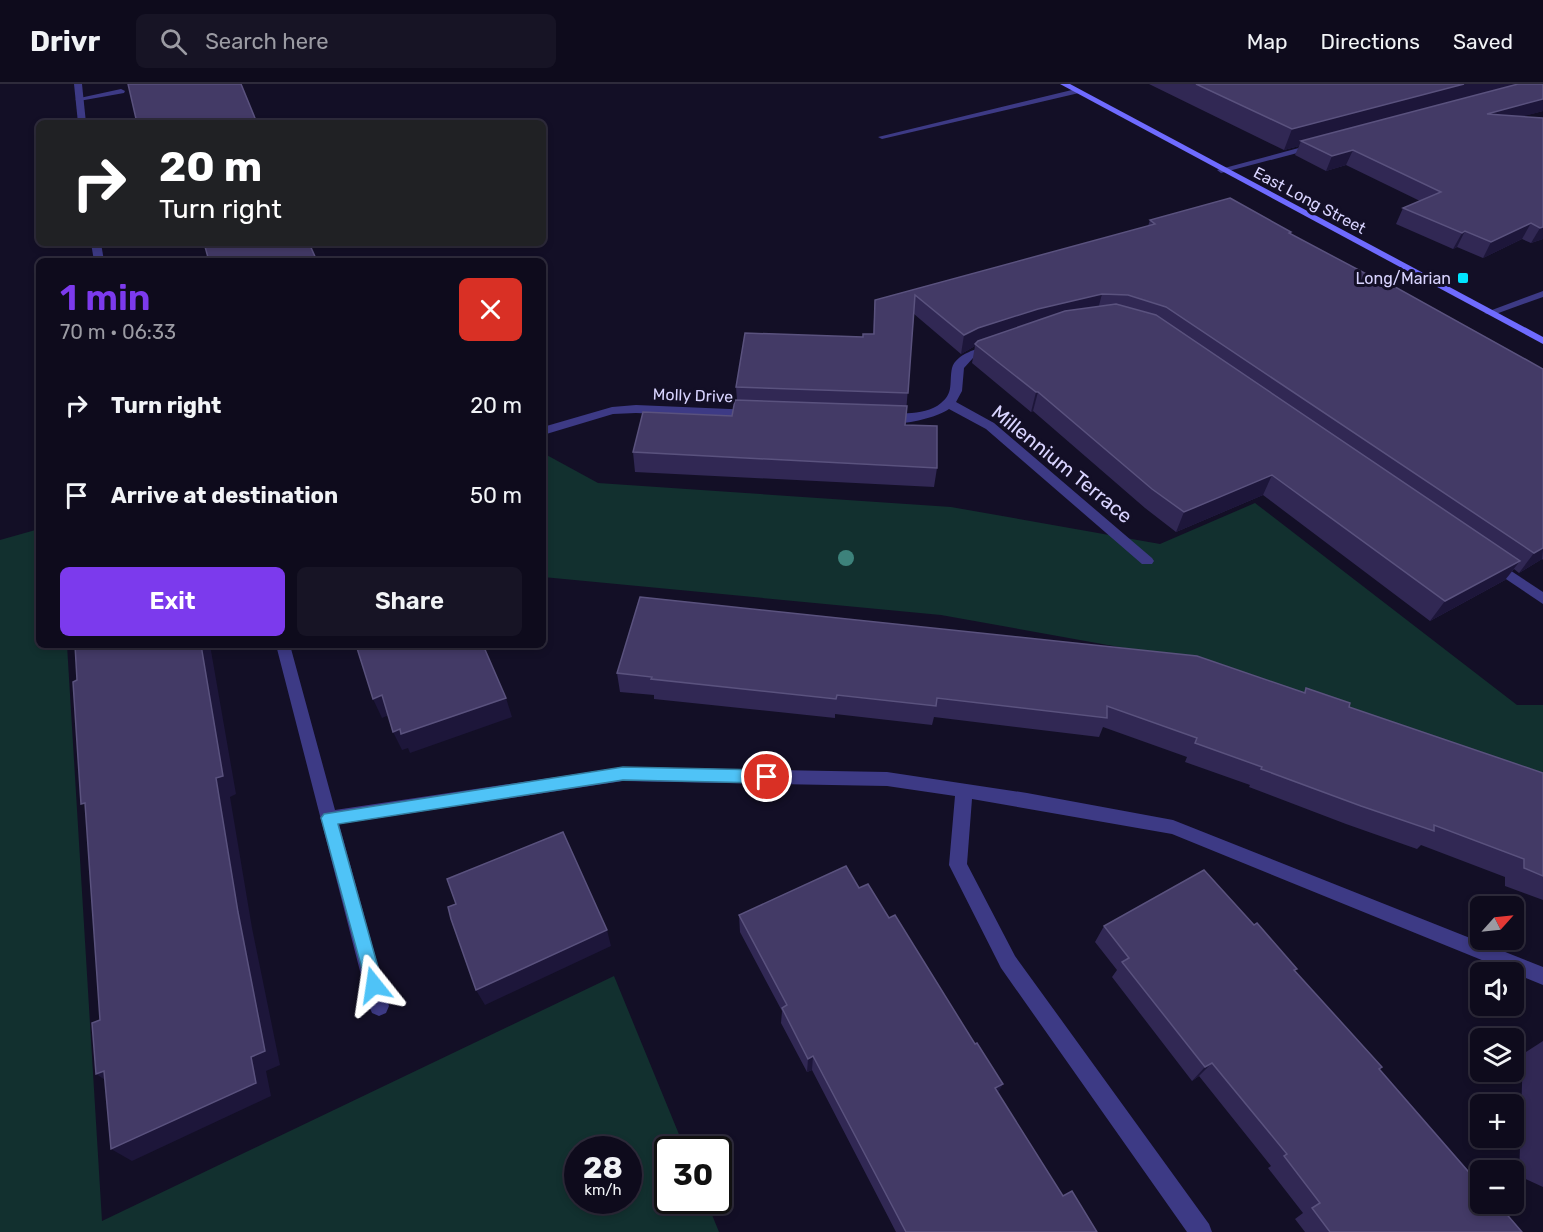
<!DOCTYPE html>
<meta charset="utf-8">
<style>
body{margin:0;font-family:Rubik,sans-serif;background:#171425;color:#f1f3f6;height:100vh;display:flex;flex-direction:column;font-size:22px;white-space:nowrap}
*{box-sizing:border-box;margin:0}
p{font-size:20px;color:#9b9ba3}
.icon{flex:none;width:33px;height:33px;fill:none;stroke:currentColor;stroke-width:2;stroke-linecap:round;stroke-linejoin:round}
.map{position:relative;flex:1;overflow:hidden}
.side{position:absolute;left:36px;top:174px;width:510px;height:390px;display:flex;flex-direction:column;background:#0e0b1c;border-radius:9px;box-shadow:0 3px 9px #0003,0 0 0 2px #2e2b3b}
.side>*{flex:none}
.top-card{position:absolute;left:36px;top:36px;width:510px;height:126px;border-radius:9px;box-shadow:0 3px 9px #0003,0 0 0 2px #2e2b3b;background:#202124;color:#fff;overflow:hidden}
.needle{width:39px;rotate:63deg}
.tools{position:absolute;left:1470px;top:812px;display:grid;gap:12px}
.tools a{display:grid;place-items:center;width:54px;height:54px;border-radius:9px;background:#0e0b1c;box-shadow:0 3px 9px #0003,0 0 0 2px #2e2b3b;font-size:30px}
.speed{position:absolute;left:564px;top:1052px;display:flex;gap:12px;font-size:30px;font-weight:700;text-align:center}
.speed>*{display:grid;place-content:center;width:78px;height:78px;border-radius:50%;background:#0e0b1c;box-shadow:0 3px 9px #0003,0 0 0 2px #2e2b3b;line-height:1}
.speed small{font-size:15px;font-weight:400}
.speed .limit{border:3px solid #111;border-radius:9px;background:#fff;color:#111}
.pin{position:absolute;display:grid;place-items:center;width:51px;height:51px;color:#fff;margin:-26px;border:3px solid #fff;border-radius:50%;box-shadow:0 2px 6px #0007}
.me{position:absolute;width:66px;margin:-33px;rotate:345deg;stroke-linejoin:round;filter:drop-shadow(0 0 4px #0008)}
.turn{display:flex;align-items:center;gap:21px;height:126px;padding:0 24px;font-size:27px}
.turn .icon{width:78px;height:78px;stroke-width:2.5}
.turn b{display:block;font-size:42px;line-height:51px}
.round{display:grid;place-items:center;flex:none;width:63px;height:63px;border-radius:9px;background:#171425}
.summary{display:flex;align-items:center;justify-content:space-between;height:102px;padding:0 24px}
h1{font-size:36px;font-weight:600;line-height:45px;color:#7c3aed}
.cta{display:flex;gap:12px;margin-top:auto;padding:12px 24px}
.cta a{flex:1;height:69px;border-radius:9px;background:#7c3aed;color:#fff;font-size:24px;font-weight:600;line-height:69px;text-align:center}
.cta a+a{background:#171425;color:#f1f3f6}
ul{padding:0;list-style:none}
li{display:flex;align-items:center;gap:18px;height:90px;padding:0 24px}
li div{flex:1}
li b{display:block;font-size:22px}
li em{font-style:normal}
header{display:flex;align-items:center;gap:36px;box-sizing:border-box;height:84px;padding:0 30px;background:#0e0b1c;border-bottom:2px solid #2e2b3b}
header strong{font-size:28px}
nav{display:flex;gap:33px;margin-inline-start:auto;font-size:21px}
.search{width:420px;height:54px;background:#171425;display:flex;align-items:center;gap:15px;box-sizing:border-box;padding:0 21px;border-radius:9px;color:#9b9ba3;font-size:22px}
.map>svg:first-child{display:block}
.green{fill:#12302f;fill-rule:evenodd}
.lines{fill:none;stroke-linecap:round;stroke-linejoin:round}
.lane{fill:#3d3a85;fill-rule:evenodd}
.street{fill:#3d3a85;fill-rule:evenodd}
.secondary{fill:#6f6bff;fill-rule:evenodd}
.tree{fill:#3d827b}
.wall{fill:#312854}
.shaded-wall{fill:#1d163a}
.building{fill:#433a66;stroke:#5a527e;stroke-width:1.5}
.route{fill:#4fc3f7;stroke:#337fa1;stroke-width:1.5}
.poi-dot{fill:#00e5ff;stroke:#130f26;stroke-width:2}
.labels{text-anchor:middle;stroke-width:6;stroke-linejoin:round;paint-order:stroke}
.far-street-label{font-size:16px;fill:#d9d4ff;stroke:#130f26}
.far-poi-label{font-size:16px;fill:#d9d4ff;stroke:#130f26;text-anchor:end}
.street-label{font-size:20px;fill:#d9d4ff;stroke:#130f26}
</style>
<header>
<strong>Drivr</strong>
<div class="search"><svg class="icon" aria-label="search" viewBox="0 0 24 24"><circle cx="10" cy="10" r="6"/><path d="M15 15l6 6"/></svg>Search here</div>
<nav><a>Map</a><a>Directions</a><a>Saved</a></nav>
</header>
<div class="map">
<svg width="1543" height="1148" viewBox="0 0 1543 1148">
<rect width="100%" height="100%" fill="#130f26"/>
<g class="green">
<path d="M 543,369 L 598,399 L 951,423 L 1160,460 L 1255,419 L 1517,621 L 1543,621 L 1543,697 L 1141,567 L 941,531 L 543,493 Z"/>
<path d="M 39,445 L 39,561 L 67,561 L 102,1137 L 614,892 L 685,1065 L 668,1065 L 668,1116 L 706,1116 L 719,1148 L 0,1148 L 0,456 ZM 578,1065 L 628,1065 L 628,1116 L 578,1116 Z"/>
</g>
<g class="lines">
<g class="lane">
<path d="M 121,5 L 125,7 L 124,9 L 79,17 L 75,15 Z"/>
<path d="M 1076,5 L 1080,7 L 1079,9 L 882,55 L 878,53 Z"/>
<path d="M 1317,59 L 1320,59 L 1320,63 L 1221,89 L 1217,86 Z"/>
</g>
<g class="street">
<path d="M 74,0 L 82,0 L 86,39 L 78,39 Z"/>
<path d="M 91,159 L 101,159 L 104,177 L 94,177 Z"/>
<path d="M 1543,207 L 1543,213 L 1493,231 L 1484,229 Z"/>
<path d="M 991,261 L 996,264 L 995,266 L 973,274 L 964,284 L 962,307 L 956,318 L 994,339 L 1152,474 L 1154,477 L 1152,480 L 1142,480 L 986,345 L 949,325 C 936,334 892,346 879,335 C 890,325 923,335 941,319 C 954,309 949,298 952,284 C 956,270 978,264 991,261 Z"/>
<path d="M 636,321 L 753,326 L 759,330 L 753,334 L 636,329 L 613,330 L 543,351 L 543,343 L 612,323 Z"/>
<path d="M 1493,475 L 1543,508 L 1543,520 L 1488,483 L 1486,480 L 1488,477 Z"/>
<path d="M 276,561 L 290,561 L 335,726 L 623,683 L 887,688 L 1027,709 L 1173,736 L 1543,883 L 1543,901 L 1172,750 L 972,715 L 967,780 L 1015,872 L 1209,1140 L 1212,1148 L 1187,1148 L 1001,884 L 949,781 L 955,712 L 887,702 L 623,697 L 339,740 L 389,922 L 386,929 L 379,932 L 372,929 L 369,922 Z"/>
</g>
<path class="secondary" d="M 1060,0 L 1070,0 L 1543,253 L 1543,260 Z"/>
</g>
<circle class="tree" cx="846" cy="474" r="8"/>
<g class="wall">
<path d="M 1149,0 L 1543,0 L 1543,27 L 1523,32 L 1543,155 L 1531,159 L 1522,155 L 1483,174 L 1457,163 L 1453,165 L 1396,140 L 1403,124 L 1420,117 L 1346,81 L 1326,87 L 1295,71 L 1299,62 L 1284,66 Z"/>
<path d="M 1150,136 L 1291,150 L 1543,285 L 1543,476 L 1542,475 L 1519,489 L 1514,485 L 1505,496 L 1430,537 L 1263,411 L 1176,448 L 1145,424 L 1033,327 L 1031,328 L 972,279 L 975,262 L 961,270 L 914,230 L 905,341 L 937,384 L 934,403 L 635,388 L 633,368 L 732,332 L 737,316 L 736,303 L 863,253 L 873,250 L 875,216 L 1148,142 Z"/>
<path d="M 617,589 L 1304,608 L 1306,604 L 1349,623 L 1543,689 L 1543,816 L 1505,802 L 1505,793 L 1421,761 L 1417,765 L 1346,740 L 1249,703 L 1250,701 L 1185,678 L 1187,673 L 1103,643 L 1099,653 L 934,633 L 932,641 L 835,630 L 835,634 L 654,615 L 654,611 L 620,608 Z"/>
<path d="M 859,804 L 998,1009 L 1063,1112 L 1097,1148 L 896,1148 L 812,986 L 807,988 L 781,939 L 782,927 L 740,848 L 739,831 Z"/>
<path d="M 1104,842 L 1295,887 L 1522,1148 L 1305,1148 L 1295,1135 L 1303,1129 L 1268,1084 L 1271,1082 L 1199,992 L 1192,997 L 1112,893 L 1117,886 L 1095,858 Z"/>
<path d="M 1543,957 L 1543,1103 L 1519,1092 L 1523,970 Z"/>
</g>
<g class="shaded-wall">
<path d="M 1464,0 L 1529,0 L 1301,57 L 1299,62 L 1284,66 L 1292,45 Z"/>
<path d="M 1543,15 L 1543,27 L 1480,44 L 1487,30 Z"/>
<path d="M 1353,66 L 1346,81 L 1326,87 L 1332,72 Z"/>
<path d="M 1531,139 L 1522,155 L 1483,174 L 1491,158 Z"/>
<path d="M 1543,143 L 1543,155 L 1531,159 L 1540,144 Z"/>
<path d="M 1465,147 L 1457,163 L 1453,165 L 1462,149 Z"/>
<path d="M 1102,210 L 1097,229 L 975,260 L 975,262 L 961,270 L 964,251 L 978,244 L 1038,225 Z"/>
<path d="M 1036,308 L 1038,308 L 1033,327 L 1031,328 Z"/>
<path d="M 1272,391 L 1263,411 L 1176,448 L 1184,428 Z"/>
<path d="M 1543,464 L 1542,475 L 1519,489 L 1534,469 Z"/>
<path d="M 1520,477 L 1505,496 L 1430,537 L 1445,517 Z"/>
<path d="M 201,561 L 210,561 L 236,710 L 230,713 L 252,844 L 280,981 L 266,987 L 271,1012 L 132,1077 L 111,1065 L 251,973 L 238,828 L 216,694 Z"/>
<path d="M 382,611 L 391,630 L 382,634 L 373,615 Z"/>
<path d="M 506,614 L 512,633 L 410,669 L 408,664 L 402,666 L 393,648 Z"/>
<path d="M 607,846 L 611,862 L 485,921 L 476,906 Z"/>
<path d="M 813,972 L 812,986 L 807,988 L 808,975 Z"/>
<path d="M 1212,979 L 1199,992 L 1192,997 L 1205,983 Z"/>
<path d="M 104,987 L 116,1003 L 96,990 Z"/>
<path d="M 1003,1000 L 996,1013 L 995,1004 Z"/>
</g>
<g class="building">
<path d="M 128,0 L 241,0 L 257,39 L 137,39 Z"/>
<path d="M 1196,0 L 1464,0 L 1292,45 Z"/>
<path d="M 1518,0 L 1543,0 L 1543,15 L 1487,30 L 1543,34 L 1543,143 L 1540,144 L 1531,139 L 1491,158 L 1465,147 L 1462,149 L 1403,124 L 1441,108 L 1353,66 L 1332,72 L 1301,57 Z"/>
<path d="M 1230,114 L 1291,148 L 1289,149 L 1387,201 L 1390,200 L 1543,285 L 1543,464 L 1534,469 L 1166,223 L 1128,211 L 1102,210 L 1038,225 L 978,244 L 964,251 L 915,211 L 908,309 L 736,303 L 745,249 L 863,253 L 863,250 L 874,250 L 875,216 L 1155,140 L 1150,136 Z"/>
<path d="M 204,159 L 309,159 L 317,177 L 209,177 Z"/>
<path d="M 1116,220 L 1156,231 L 1520,477 L 1445,517 L 1272,391 L 1184,428 L 1152,405 L 1038,308 L 1036,308 L 975,260 L 978,257 L 1065,227 Z"/>
<path d="M 735,316 L 907,322 L 905,341 L 937,342 L 937,384 L 633,368 L 643,328 L 732,332 Z"/>
<path d="M 640,513 L 1197,572 L 1305,609 L 1306,604 L 1350,619 L 1349,623 L 1543,689 L 1543,792 L 1524,784 L 1524,775 L 1434,741 L 1434,747 L 1361,722 L 1261,685 L 1262,683 L 1195,659 L 1197,654 L 1107,622 L 1107,634 L 937,614 L 936,622 L 837,611 L 836,615 L 651,595 L 652,593 L 617,589 Z"/>
<path d="M 75,561 L 201,561 L 223,692 L 216,694 L 238,828 L 265,967 L 251,973 L 256,999 L 111,1065 L 104,987 L 96,990 L 92,939 L 100,936 L 85,719 L 81,720 L 73,598 L 77,596 Z"/>
<path d="M 356,561 L 483,561 L 506,614 L 401,650 L 400,645 L 393,648 L 382,611 L 373,615 Z"/>
<path d="M 563,748 L 607,846 L 476,906 L 451,835 L 448,823 L 456,820 L 447,795 Z"/>
<path d="M 846,782 L 859,804 L 868,800 L 889,834 L 895,831 L 975,960 L 977,959 L 1003,1000 L 995,1004 L 1063,1112 L 1072,1107 L 1097,1148 L 906,1148 L 813,972 L 808,975 L 782,924 L 787,921 L 739,831 Z"/>
<path d="M 1204,786 L 1254,841 L 1257,839 L 1297,885 L 1294,886 L 1382,983 L 1379,985 L 1480,1101 L 1480,1119 L 1497,1119 L 1522,1148 L 1330,1148 L 1312,1124 L 1320,1119 L 1284,1072 L 1287,1070 L 1212,979 L 1205,983 L 1122,878 L 1129,874 L 1104,842 Z"/>
</g>
<path class="route" d="M 623,683 L 767,686 L 772,688 L 774,693 L 772,697 L 767,699 L 623,696 L 338,740 L 383,901 L 380,907 L 374,909 L 368,907 L 321,734 L 324,730 Z"/>
<rect class="poi-dot" x="1457" y="188" width="12" height="12" rx="3"/>
<g class="labels">
<g class="far-street-label">
<text transform="translate(1310 116) rotate(28)" y="6">East Long Street</text>
<text transform="translate(693 311) rotate(2)" y="6">Molly Drive</text>
</g>
<g class="far-poi-label">
<text x="1451" y="200">Long/Marian</text>
</g>
<g class="street-label">
<text transform="translate(1062 380) rotate(39)" y="7">Millennium Terrace</text>
</g>
</g>
</svg>
<div class="tools">
<a><svg class="needle" viewBox="-14 -14 28 28"><path d="M0-13l5 13h-10z" fill="#e53935"/><path d="M0 13l5-13h-10z" fill="#9b9ba3"/></svg></a>
<a><svg class="icon" aria-label="sound" viewBox="0 0 24 24"><path d="M4 9h4l5-4v14l-5-4H4zM17 9q2 3 0 6"/></svg></a>
<a><svg class="icon" aria-label="layers" viewBox="0 0 24 24"><path d="M12 4l9 5-9 5-9-5zM3 14l9 5 9-5"/></svg></a>
<a>+</a>
<a>−</a>
</div>
<div class="speed"><div>28<small>km/h</small></div><div class="limit">30</div></div>
<div class="pin" style="left:767px;top:693px;background:#d93025"><svg class="icon" aria-label="arrive" viewBox="0 0 24 24"><path d="M6 21V4h12l-3 4 3 4H6"/></svg></div>
<svg class="me" style="left:374px;top:901px" viewBox="-20 -20 40 40"><path d="M0-17L14 15 0 8-14 15z" fill="#4fc3f7" stroke="#fff" stroke-width="4"/></svg>
<div class="top-card">
<div class="turn"><svg class="icon" aria-label="right" viewBox="0 0 24 24"><path d="M7 20v-9h11M14 6l5 5-5 5"/></svg><div><b>20 m</b>Turn right</div></div>
</div>
<section class="side">
<div class="summary"><div><h1>1 min</h1><p>70 m · 06:33</p></div><a class="round" style="background:#d93025;color:#fff"><svg class="icon" aria-label="close" viewBox="0 0 24 24"><path d="M6 6l12 12M18 6L6 18"/></svg></a></div>
<ul>
<li><svg class="icon" aria-label="right" viewBox="0 0 24 24"><path d="M7 20v-9h11M14 6l5 5-5 5"/></svg><div><b>Turn right</b></div><em>20 m</em></li>
<li><svg class="icon" aria-label="arrive" viewBox="0 0 24 24"><path d="M6 21V4h12l-3 4 3 4H6"/></svg><div><b>Arrive at destination</b></div><em>50 m</em></li>
</ul>
<div class="cta"><a>Exit</a><a>Share</a></div>
</section>
</div>
